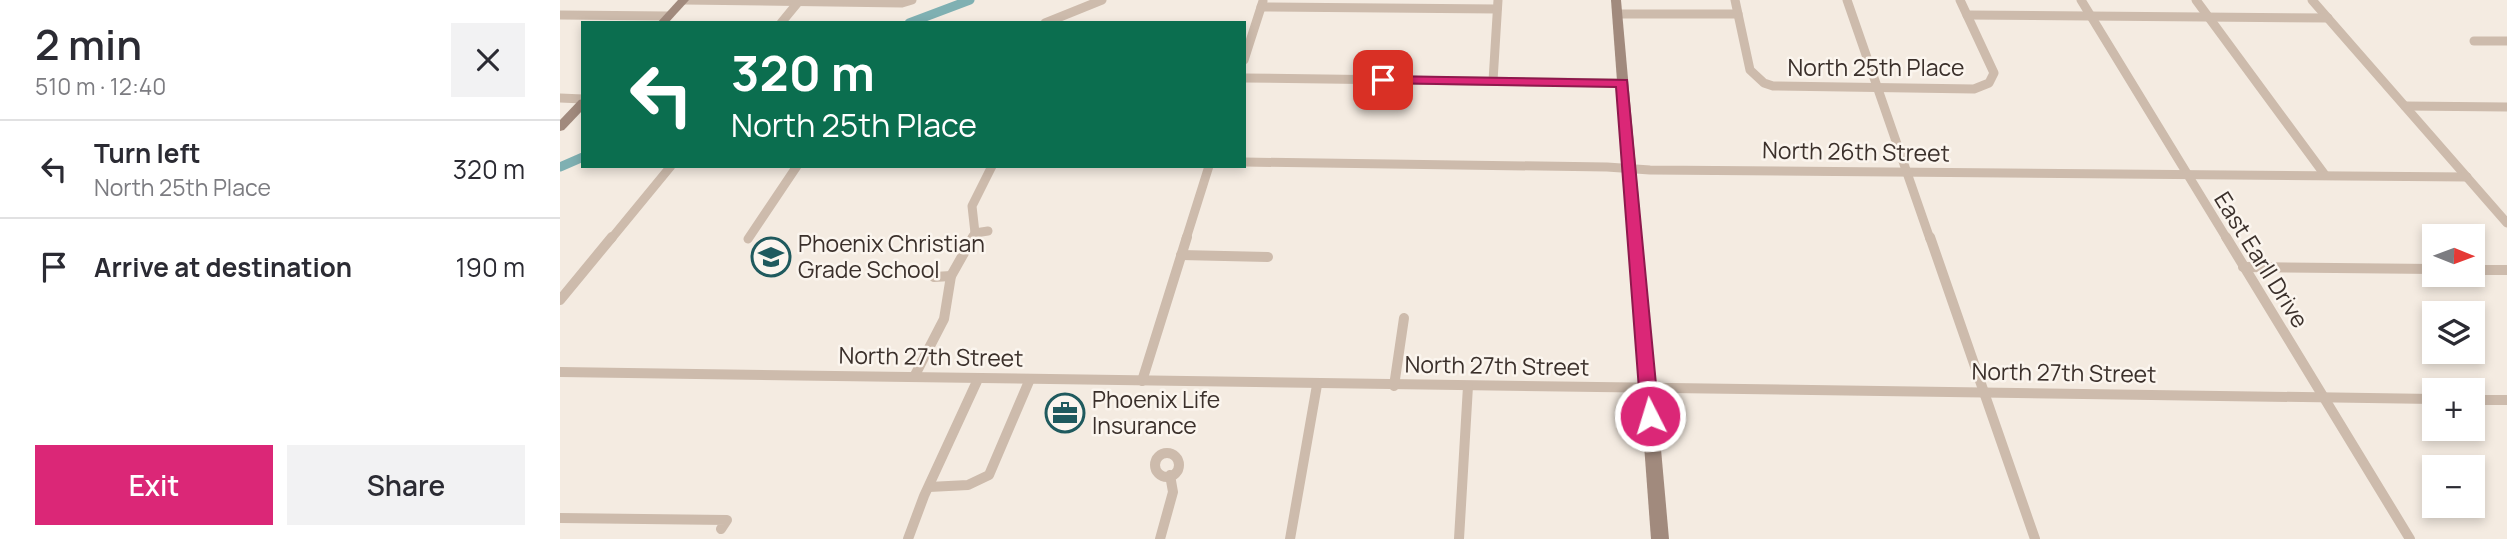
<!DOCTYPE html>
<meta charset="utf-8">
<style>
body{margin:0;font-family:Manrope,sans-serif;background:#f2f2f3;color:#2b2b33;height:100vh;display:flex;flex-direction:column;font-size:26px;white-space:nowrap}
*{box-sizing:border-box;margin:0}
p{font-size:23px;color:#7c7c81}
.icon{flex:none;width:38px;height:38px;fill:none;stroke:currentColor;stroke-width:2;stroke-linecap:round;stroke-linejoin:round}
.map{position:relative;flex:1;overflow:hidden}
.drawer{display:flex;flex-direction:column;background:#fff;width:560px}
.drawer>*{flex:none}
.banner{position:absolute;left:21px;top:21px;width:665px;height:147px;border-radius:0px;box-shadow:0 4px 10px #0003;background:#0b6e4f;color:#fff;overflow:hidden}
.needle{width:46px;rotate:91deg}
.buttons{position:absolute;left:1862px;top:224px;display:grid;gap:14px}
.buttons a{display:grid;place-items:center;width:63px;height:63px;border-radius:0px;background:#fff;box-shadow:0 4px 10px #0003;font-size:35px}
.pin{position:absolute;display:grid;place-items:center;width:60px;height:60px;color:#fff;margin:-30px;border-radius:14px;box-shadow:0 4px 10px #0006}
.me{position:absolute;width:77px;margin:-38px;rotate:355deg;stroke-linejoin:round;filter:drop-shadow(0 0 5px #0008)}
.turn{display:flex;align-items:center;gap:24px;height:147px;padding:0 35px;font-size:32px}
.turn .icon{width:91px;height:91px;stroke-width:2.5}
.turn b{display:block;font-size:49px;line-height:60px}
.round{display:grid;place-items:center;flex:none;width:74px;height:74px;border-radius:0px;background:#f2f2f3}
.summary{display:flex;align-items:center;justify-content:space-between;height:119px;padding:0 35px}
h1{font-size:42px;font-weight:600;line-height:52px}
.cta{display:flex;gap:14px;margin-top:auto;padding:14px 35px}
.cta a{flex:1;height:80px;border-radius:0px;background:#db2777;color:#fff;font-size:28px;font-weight:600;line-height:80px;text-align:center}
.cta a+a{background:#f2f2f3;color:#2b2b33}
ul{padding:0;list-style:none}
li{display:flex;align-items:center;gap:21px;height:98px;padding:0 35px;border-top:2px solid #e1e1e2}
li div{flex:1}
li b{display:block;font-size:26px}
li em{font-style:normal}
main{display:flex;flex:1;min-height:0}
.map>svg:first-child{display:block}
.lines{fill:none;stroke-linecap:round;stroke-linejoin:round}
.canal{stroke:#7fb0b2;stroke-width:9}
.street-far1{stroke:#cdbbac;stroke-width:9}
.street{stroke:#cdbbac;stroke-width:10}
.secondary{fill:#a18a7d;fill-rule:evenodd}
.route{fill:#db2777;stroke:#8e194d;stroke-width:2}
.labels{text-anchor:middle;stroke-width:5;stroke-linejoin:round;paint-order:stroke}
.street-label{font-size:23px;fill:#3b302b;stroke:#fbf5ee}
.poi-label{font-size:23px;fill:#3b302b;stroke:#fbf5ee;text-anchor:start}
</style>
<main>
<section class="drawer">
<div class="summary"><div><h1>2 min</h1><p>510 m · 12:40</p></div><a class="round"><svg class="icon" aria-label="close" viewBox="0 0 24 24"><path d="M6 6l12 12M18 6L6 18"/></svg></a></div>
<ul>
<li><svg class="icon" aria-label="left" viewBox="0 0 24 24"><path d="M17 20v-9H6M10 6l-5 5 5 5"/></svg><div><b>Turn left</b><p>North 25th Place</p></div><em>320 m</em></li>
<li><svg class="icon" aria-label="arrive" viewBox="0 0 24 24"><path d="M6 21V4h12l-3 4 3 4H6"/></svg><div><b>Arrive at destination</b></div><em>190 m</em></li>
</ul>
<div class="cta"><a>Exit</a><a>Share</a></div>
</section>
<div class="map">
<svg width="1947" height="539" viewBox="0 0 1947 539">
<rect width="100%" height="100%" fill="#f4ebe1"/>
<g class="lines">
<g class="canal">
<path d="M 349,23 L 410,0"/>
<path d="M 0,167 L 23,157"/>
</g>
<g class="street-far1">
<path d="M 124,0 L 342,3 L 352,0"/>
<path d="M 1175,0 L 1190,70 L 1204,83 L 1213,86 L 1414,89 L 1429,83 L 1434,73 L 1400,0"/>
<path d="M 1287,0 L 1370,239"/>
<path d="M 1521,0 L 1667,239"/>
<path d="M 1636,0 L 1765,175"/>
<path d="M 1752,0 L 1947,223"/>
<path d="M 701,7 L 937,9"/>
<path d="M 1057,14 L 1178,14"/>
<path d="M 0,15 L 108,16"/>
<path d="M 1407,15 L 1768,18"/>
<path d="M 221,23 L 240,0"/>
<path d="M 485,23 L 542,0"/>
<path d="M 1914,41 L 1947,41"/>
<path d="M 684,60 L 703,1"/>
<path d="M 684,78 L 1062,83"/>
<path d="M 933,81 L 938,0"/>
<path d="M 0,98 L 23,99"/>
<path d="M 1845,106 L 1947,107"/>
<path d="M 684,162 L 1047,167 L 1090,170 L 1907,177"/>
<path d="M 415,233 L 428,231"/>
<path d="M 51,239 L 111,166"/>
<path d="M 188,239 L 237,166"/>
<path d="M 412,239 L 415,233 L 412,206 L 432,166"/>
<path d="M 626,239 L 649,166"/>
</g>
<g class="street">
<path d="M 1370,237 L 1475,539"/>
<path d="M 1666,237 L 1850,539"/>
<path d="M 621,255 L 708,257"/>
<path d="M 1683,267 L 1874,269"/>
<path d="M 1913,270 L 1947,270"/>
<path d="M 374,277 L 391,276"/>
<path d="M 0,300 L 52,237"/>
<path d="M 0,372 L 1874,399"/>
<path d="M 354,377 L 384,319 L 391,276 L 413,237"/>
<path d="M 582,381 L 627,237"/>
<path d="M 834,386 L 844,318"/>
<path d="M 1913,400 L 1947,400"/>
<circle cx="607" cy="465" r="12"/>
<path d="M 369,487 L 408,485 L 429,475 L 470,379"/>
<path d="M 0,518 L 167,520 L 161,529"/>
<path d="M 348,539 L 364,496 L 418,379"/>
<path d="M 600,539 L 613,492 L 610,475"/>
<path d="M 730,539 L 757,385"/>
<path d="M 899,539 L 908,386"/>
</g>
<g class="secondary">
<path d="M 118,0 L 129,0 L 108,23 L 97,23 Z"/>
<path d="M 1051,0 L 1061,0 L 1109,539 L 1091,539 Z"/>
<path d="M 23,99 L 23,110 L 4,130 L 0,131 L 0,120 L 19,100 Z"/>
</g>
</g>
<path class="route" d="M 823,76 L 1067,80 L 1099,416 L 1097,421 L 1090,424 L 1084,421 L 1081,416 L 1056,87 L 818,83 L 816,80 Z"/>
<defs>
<symbol id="school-ring" viewBox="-11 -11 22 22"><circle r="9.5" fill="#fbf5ee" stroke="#1f5a5e" stroke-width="1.5"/><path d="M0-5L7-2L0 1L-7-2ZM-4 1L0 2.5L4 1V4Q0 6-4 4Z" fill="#1f5a5e"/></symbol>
<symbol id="office-ring" viewBox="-11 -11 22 22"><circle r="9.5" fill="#fbf5ee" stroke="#1f5a5e" stroke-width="1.5"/><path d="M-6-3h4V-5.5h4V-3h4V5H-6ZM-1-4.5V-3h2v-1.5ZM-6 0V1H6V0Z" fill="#1f5a5e"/></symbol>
</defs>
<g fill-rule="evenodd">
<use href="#school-ring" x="189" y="235" width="44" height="44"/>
<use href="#office-ring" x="483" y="391" width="44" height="44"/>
</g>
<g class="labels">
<g class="street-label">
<text x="1316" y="76">North 25th Place</text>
<text transform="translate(1296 152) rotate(1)" y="8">North 26th Street</text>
<text transform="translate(1701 260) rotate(58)" y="8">East Earll Drive</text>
<text transform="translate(371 357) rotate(1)" y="8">North 27th Street</text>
<text transform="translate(937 366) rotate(1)" y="8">North 27th Street</text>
<text transform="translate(1504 373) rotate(1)" y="8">North 27th Street</text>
</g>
<g class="poi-label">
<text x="238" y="252">Phoenix Christian<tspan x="238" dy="26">Grade School</tspan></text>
<text x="532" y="408">Phoenix Life<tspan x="532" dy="26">Insurance</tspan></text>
</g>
</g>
</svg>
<div class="buttons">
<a><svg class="needle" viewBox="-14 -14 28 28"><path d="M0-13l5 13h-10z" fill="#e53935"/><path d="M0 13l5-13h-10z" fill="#7c7c81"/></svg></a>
<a><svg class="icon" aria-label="layers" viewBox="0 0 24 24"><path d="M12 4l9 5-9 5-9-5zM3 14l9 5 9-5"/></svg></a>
<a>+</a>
<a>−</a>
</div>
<div class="pin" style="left:823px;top:80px;background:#d93025"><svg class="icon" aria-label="arrive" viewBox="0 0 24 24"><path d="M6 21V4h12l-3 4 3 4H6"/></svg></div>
<svg class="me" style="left:1090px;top:416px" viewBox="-20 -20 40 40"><circle r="17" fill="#db2777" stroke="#fff" stroke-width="3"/><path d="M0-11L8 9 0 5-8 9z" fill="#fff"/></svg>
<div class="banner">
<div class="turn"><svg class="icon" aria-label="left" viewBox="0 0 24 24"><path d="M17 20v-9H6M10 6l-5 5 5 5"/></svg><div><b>320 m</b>North 25th Place</div></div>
</div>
</div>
</main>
